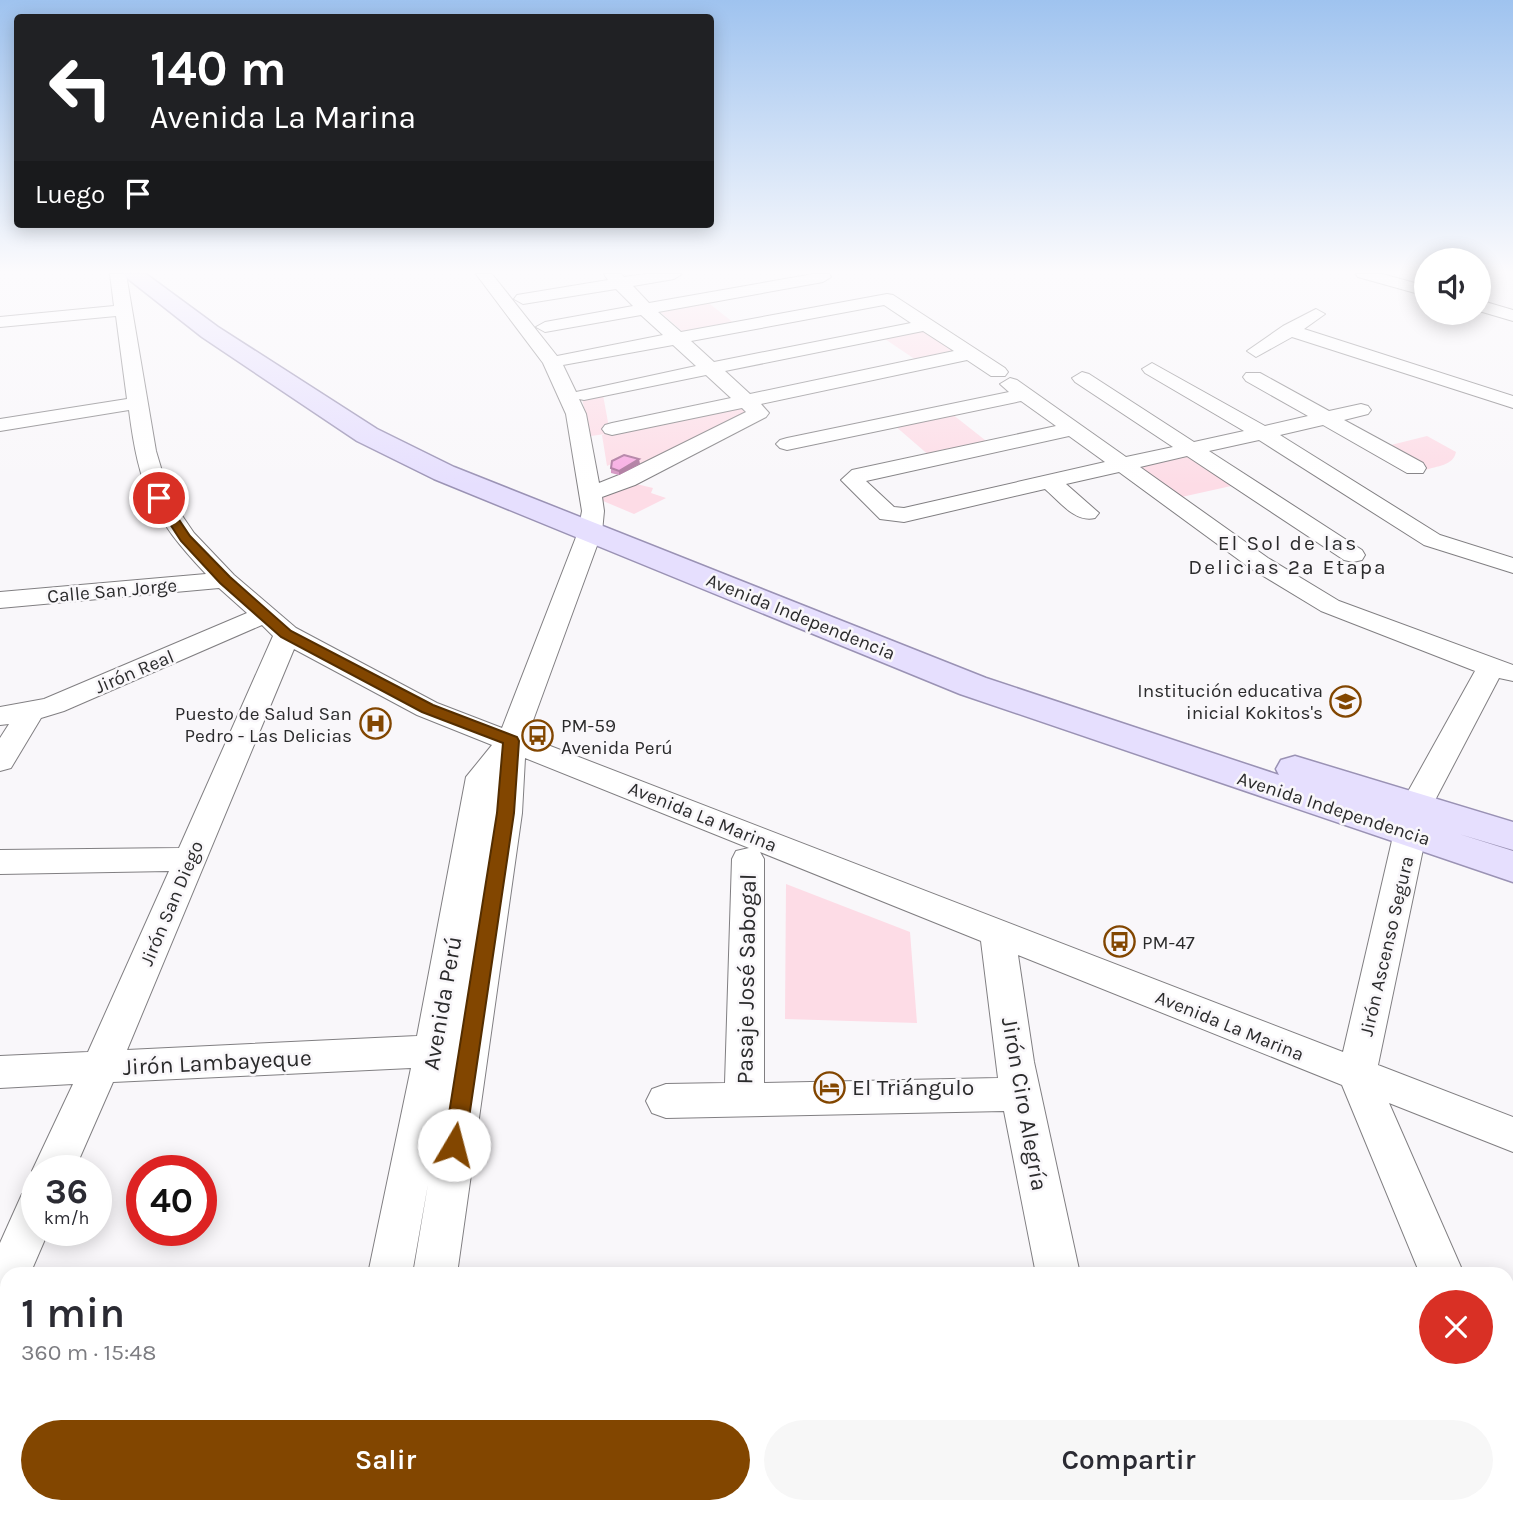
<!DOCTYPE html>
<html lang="es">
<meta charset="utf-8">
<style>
body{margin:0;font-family:Karla,sans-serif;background:#f7f7f7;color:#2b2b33;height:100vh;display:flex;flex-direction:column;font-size:26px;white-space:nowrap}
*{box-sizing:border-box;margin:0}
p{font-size:23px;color:#7c7c81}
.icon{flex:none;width:38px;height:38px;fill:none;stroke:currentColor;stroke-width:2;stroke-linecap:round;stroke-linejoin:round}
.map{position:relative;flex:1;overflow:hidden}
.sheet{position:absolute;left:0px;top:1267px;width:1514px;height:247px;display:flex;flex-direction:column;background:#fff;border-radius:21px 21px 0 0;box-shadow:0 4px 18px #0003}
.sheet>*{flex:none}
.top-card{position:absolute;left:14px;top:14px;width:700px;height:214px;border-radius:7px;box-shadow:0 4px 18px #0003;background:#202124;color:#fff;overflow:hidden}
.controls{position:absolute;left:1414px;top:248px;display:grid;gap:14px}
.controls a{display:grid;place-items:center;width:77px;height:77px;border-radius:50%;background:#fff;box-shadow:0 4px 18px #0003;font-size:35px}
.speed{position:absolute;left:21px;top:1155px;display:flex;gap:14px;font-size:35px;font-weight:700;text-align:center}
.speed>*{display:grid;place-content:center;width:91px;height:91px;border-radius:50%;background:#fff;box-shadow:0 4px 18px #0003;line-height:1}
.speed small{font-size:18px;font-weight:400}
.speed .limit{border:10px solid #d22;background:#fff;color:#111}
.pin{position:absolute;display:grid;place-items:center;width:60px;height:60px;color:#fff;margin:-30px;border:4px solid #fff;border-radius:50%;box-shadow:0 2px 7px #0007}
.me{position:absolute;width:77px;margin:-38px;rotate:8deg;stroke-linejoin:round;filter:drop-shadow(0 0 5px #0008)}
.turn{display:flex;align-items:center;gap:24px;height:147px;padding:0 21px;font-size:32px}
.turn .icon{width:91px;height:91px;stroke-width:2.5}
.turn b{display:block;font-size:49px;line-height:60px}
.then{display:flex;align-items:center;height:66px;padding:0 21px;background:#0003;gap:14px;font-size:26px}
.round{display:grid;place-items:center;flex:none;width:74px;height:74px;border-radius:37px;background:#f7f7f7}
.headline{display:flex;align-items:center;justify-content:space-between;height:119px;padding:0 21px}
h1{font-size:42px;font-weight:600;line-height:52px}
.button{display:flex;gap:14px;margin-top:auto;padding:14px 21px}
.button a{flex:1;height:80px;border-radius:42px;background:#824600;color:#fff;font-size:28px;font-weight:600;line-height:80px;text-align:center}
.button a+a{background:#f7f7f7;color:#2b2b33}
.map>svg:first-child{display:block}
.green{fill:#fddce6}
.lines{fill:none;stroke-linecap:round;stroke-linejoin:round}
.minor-casing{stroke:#817f82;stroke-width:2}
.major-casing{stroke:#9a92b4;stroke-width:3}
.minor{fill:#fff;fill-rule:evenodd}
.major{fill:#e6dffe;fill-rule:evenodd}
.wall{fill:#d494c2}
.shaded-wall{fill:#ad789e}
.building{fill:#f7ace2;stroke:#ad789e;stroke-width:2}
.route{fill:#824600;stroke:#542e00;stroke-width:2}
.labels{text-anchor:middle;stroke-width:5;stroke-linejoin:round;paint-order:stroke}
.street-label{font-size:19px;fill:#2b2b2c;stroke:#f9f7fa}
.poi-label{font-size:19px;fill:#2b2b2c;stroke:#f9f7fa;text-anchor:end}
.neighbourhood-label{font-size:21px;letter-spacing:2px;fill:#2b2b2c;stroke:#f9f7fa}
.near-street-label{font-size:23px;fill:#2b2b2c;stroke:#f9f7fa}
.near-poi-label{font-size:23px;fill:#2b2b2c;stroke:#f9f7fa;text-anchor:start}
</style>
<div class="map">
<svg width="1513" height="1513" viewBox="0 0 1513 1513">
<rect width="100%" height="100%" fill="#f9f7fa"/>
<g class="green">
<path d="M 706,301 L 734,323 L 684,333 L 658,310 Z"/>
<path d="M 928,330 L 964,353 L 919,362 L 885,339 Z"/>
<path d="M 603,395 L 610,433 L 741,406 L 750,413 L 644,464 L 624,458 L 607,466 L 602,435 L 605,434 L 591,436 L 582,399 Z"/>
<path d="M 952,414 L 990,444 L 931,457 L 894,425 Z"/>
<path d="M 1427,436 L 1456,452 C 1453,466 1437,466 1425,470 L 1383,447 Z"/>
<path d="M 1192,452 L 1240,484 L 1177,498 L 1131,465 Z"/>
<path d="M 628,482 L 653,488 L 651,493 L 666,498 L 634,514 L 596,498 Z"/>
<path d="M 786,884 L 910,932 L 917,1023 L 785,1019 Z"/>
</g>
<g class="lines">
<defs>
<g id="minor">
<path d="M 110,274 L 126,274 L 156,451 L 170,498 L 194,533 L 234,575 L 296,628 L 437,703 L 502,728 L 578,532 L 582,511 L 566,414 L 543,363 L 476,274 L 492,274 L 557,356 L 663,335 L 641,315 L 545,332 L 536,327 L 545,322 L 633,306 L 616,289 L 523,304 L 514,299 L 517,295 L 608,280 L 604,274 L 621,274 L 624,277 L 645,274 L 682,274 L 674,279 L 633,286 L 649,303 L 813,274 L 829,274 L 831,277 L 823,282 L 658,312 L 681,332 L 887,294 L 893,295 L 1005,368 L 1008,372 L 1005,376 L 991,376 L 967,360 L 761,404 L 769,413 L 766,417 L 635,485 L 602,497 L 604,511 L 602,532 L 527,737 L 1343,1052 L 1400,806 L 1475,671 L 1321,611 L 1250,568 L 1119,472 L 1066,484 L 1099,513 L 1095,518 C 1075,523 1059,501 1045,489 L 904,522 L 880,519 L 841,480 L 852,470 L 1056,426 L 1021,401 L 787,450 L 780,448 L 776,444 L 780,440 L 787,438 L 1009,392 L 1000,384 L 1010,378 L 1017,380 L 1126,457 L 1173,447 L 1075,382 L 1072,378 L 1082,372 L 1089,374 L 1194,442 L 1244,431 L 1145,373 L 1142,369 L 1152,363 L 1265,426 L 1308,416 L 1246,381 L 1243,377 L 1246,373 L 1260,373 L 1329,411 L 1361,404 L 1368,406 L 1371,410 L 1368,414 L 1344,420 L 1423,463 L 1426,468 L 1423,473 L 1407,473 L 1323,425 L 1280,435 L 1440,535 L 1513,558 L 1513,573 L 1424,545 L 1259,440 L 1209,451 L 1362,550 L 1365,555 L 1362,560 L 1353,562 L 1344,560 L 1187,456 L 1140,467 L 1268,558 L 1339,601 L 1513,665 L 1513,681 L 1499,678 L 1432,806 L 1378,1065 L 1513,1117 L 1513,1152 L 1389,1103 L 1464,1274 L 1420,1274 L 1342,1085 L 1018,955 L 1034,1062 L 1080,1274 L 1036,1274 L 1004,1111 L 666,1118 L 652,1113 L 646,1101 L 652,1089 L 666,1084 L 725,1083 L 732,859 L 736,851 L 749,848 L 525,758 L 522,813 L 457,1274 L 413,1274 L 428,1184 L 412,1274 L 368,1274 L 411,1068 L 113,1082 L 74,1171 L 37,1171 L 37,1180 L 32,1171 L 73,1084 L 0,1088 L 0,1056 L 88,1052 L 169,871 L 0,874 L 0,850 L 179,848 L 273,636 L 262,625 L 64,711 L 41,718 L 11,768 L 0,771 L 0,738 L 9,724 L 0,725 L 0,707 L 44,699 L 247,613 L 219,588 L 0,608 L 0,592 L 206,574 C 152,517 139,488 129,410 L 0,431 L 0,419 L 127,399 L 116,316 L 0,327 L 0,317 L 114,306 ZM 884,305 L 911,323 L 714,362 L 691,341 ZM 923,331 L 954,351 L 750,394 L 725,371 ZM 673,345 L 696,366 L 576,392 L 563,365 ZM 706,375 L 731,398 L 612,423 L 605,425 L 602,429 L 605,433 L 612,435 L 742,408 L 746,412 L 619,475 L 599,483 L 586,414 L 579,399 L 584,400 ZM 1069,436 L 1105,462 L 904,508 L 894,507 L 866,481 ZM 294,649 L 417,715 L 492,745 L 466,777 L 417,1036 L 127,1050 ZM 760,852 L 981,941 L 998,1078 L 764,1083 L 764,859 Z"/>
<path d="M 1356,274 L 1382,274 L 1426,286 L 1426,296 L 1358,277 Z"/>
<path d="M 1479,300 L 1513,310 L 1513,321 L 1479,311 Z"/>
<path d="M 1316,309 L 1325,314 L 1304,329 L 1513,396 L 1513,408 L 1292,337 L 1256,357 L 1247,351 L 1283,326 Z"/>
<path d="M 37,1189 L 37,1230 L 49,1230 L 30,1274 L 7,1274 L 7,1295 L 0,1292 L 0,1243 L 22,1194 Z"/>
<path d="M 1507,1300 L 1513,1301 L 1513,1345 L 1507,1344 Z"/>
<rect x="0" y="1362" width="7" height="48"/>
<path d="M 1507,1401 L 1513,1403 L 1513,1463 L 1507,1461 Z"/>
<path d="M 324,1507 L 424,1507 L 423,1513 L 323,1513 Z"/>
<path d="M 1080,1507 L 1130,1507 L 1131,1513 L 1081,1513 Z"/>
</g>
<path id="major" d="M 122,274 L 146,274 L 218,327 L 377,429 L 454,467 L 986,678 L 1279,775 L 1276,769 L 1281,760 L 1295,756 L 1513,822 L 1513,850 L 1459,834 L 1513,851 L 1513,882 L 960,694 L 434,479 L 357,441 L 202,337 Z"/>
</defs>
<use href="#minor" class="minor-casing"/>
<use href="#major" class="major-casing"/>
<use href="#minor" class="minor"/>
<use href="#major" class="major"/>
</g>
<path class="wall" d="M 640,464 L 619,475 L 611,473 L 611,468 Z"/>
<path class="shaded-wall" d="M 639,459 L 640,464 L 619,475 L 619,471 Z"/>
<path class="building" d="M 624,455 L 639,459 L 619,471 L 611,468 L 612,461 Z"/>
<linearGradient id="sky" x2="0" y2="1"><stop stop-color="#9fc3ef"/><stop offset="0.56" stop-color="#fcfbfd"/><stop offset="1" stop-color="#fcfbfd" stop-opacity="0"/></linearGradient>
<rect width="1513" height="486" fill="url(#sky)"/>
<path class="route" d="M 159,495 L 163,496 L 190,536 L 230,577 L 291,631 L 433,705 L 517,737 L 519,741 L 514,813 L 465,1145 L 462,1152 L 454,1155 L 447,1152 L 444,1145 L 497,813 L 503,743 L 422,712 L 281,637 L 220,583 L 181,541 L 153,498 Z"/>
<defs>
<symbol id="school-ring" viewBox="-11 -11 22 22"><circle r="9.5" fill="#f9f7fa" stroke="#824600" stroke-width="1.5"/><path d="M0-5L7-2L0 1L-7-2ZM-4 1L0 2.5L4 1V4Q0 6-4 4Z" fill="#824600"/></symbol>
<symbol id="hospital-ring" viewBox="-11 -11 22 22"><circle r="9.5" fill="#f9f7fa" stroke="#824600" stroke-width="1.5"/><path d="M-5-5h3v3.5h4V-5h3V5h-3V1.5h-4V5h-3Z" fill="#824600"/></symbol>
<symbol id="bus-ring" viewBox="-11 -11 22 22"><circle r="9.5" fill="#f9f7fa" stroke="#824600" stroke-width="1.5"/><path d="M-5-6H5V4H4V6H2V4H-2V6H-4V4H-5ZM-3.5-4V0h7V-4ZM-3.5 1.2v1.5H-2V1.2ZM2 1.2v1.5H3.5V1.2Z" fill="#824600"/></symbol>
<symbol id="hotel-ring" viewBox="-11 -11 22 22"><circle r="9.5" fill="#f9f7fa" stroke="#824600" stroke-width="1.5"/><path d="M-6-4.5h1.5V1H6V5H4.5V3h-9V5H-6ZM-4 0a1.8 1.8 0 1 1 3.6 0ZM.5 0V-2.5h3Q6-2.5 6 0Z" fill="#824600"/></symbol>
</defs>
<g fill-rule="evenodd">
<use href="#school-ring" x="1328" y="684" width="35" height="35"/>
<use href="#hospital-ring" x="358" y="706" width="35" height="35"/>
<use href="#bus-ring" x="520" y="718" width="35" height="35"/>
<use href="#bus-ring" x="1102" y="924" width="35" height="35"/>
<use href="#hotel-ring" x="812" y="1070" width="35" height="35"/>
</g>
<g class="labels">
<g class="street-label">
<text transform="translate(112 590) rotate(-5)" y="7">Calle San Jorge</text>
<text transform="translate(801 616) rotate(22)" y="7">Avenida Independencia</text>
<text transform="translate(134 671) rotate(-23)" y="7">Jirón Real</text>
<text transform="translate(1334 808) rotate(18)" y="7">Avenida Independencia</text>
<text transform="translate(703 816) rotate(22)" y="7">Avenida La Marina</text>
<text transform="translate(171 903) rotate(-67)" y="7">Jirón San Diego</text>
<text transform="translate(1386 946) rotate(-77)" y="7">Jirón Ascenso Segura</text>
<text transform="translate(1230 1025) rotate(22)" y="7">Avenida La Marina</text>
</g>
<g class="poi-label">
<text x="1323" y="697">Institución educativa<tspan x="1323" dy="22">inicial Kokitos's</tspan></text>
<text x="352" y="720">Puesto de Salud San<tspan x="352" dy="22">Pedro - Las Delicias</tspan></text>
<text x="561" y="732" text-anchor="start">PM-59<tspan x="561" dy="22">Avenida Perú</tspan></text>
<text x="1142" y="949" text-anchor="start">PM-47</text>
</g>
<g class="neighbourhood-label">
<text x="1288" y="550">El Sol de las<tspan x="1288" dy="24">Delicias 2ª Etapa</tspan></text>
</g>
<g class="near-street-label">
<text transform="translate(746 979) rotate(-89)" y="8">Pasaje José Sabogal</text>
<text transform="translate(442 1003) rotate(-80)" y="8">Avenida Perú</text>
<text transform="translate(217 1062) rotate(-3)" y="8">Jirón Lambayeque</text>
<text transform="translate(1025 1104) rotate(80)" y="8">Jirón Ciro Alegría</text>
</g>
<g class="near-poi-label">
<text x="852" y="1095">El Triángulo</text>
</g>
</g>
</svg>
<div class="controls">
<a><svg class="icon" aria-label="sound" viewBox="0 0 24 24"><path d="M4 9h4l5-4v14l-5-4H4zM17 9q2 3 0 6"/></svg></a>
</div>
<div class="speed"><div>36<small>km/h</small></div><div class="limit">40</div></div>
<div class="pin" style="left:159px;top:498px;background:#d93025"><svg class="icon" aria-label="arrive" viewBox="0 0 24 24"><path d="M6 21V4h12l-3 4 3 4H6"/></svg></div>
<svg class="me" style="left:454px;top:1145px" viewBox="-20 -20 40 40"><circle r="19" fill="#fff"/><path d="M0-13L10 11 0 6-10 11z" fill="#824600"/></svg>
<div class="top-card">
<div class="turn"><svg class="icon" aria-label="left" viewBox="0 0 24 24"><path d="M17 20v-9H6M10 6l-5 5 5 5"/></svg><div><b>140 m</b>Avenida La Marina</div></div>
<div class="then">Luego<svg class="icon" aria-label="arrive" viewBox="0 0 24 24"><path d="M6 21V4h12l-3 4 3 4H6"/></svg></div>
</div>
<section class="sheet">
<div class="headline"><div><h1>1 min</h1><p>360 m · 15:48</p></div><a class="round" style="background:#d93025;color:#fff"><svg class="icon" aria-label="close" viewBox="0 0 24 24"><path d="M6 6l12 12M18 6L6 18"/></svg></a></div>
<div class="button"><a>Salir</a><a>Compartir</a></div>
</section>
</div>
